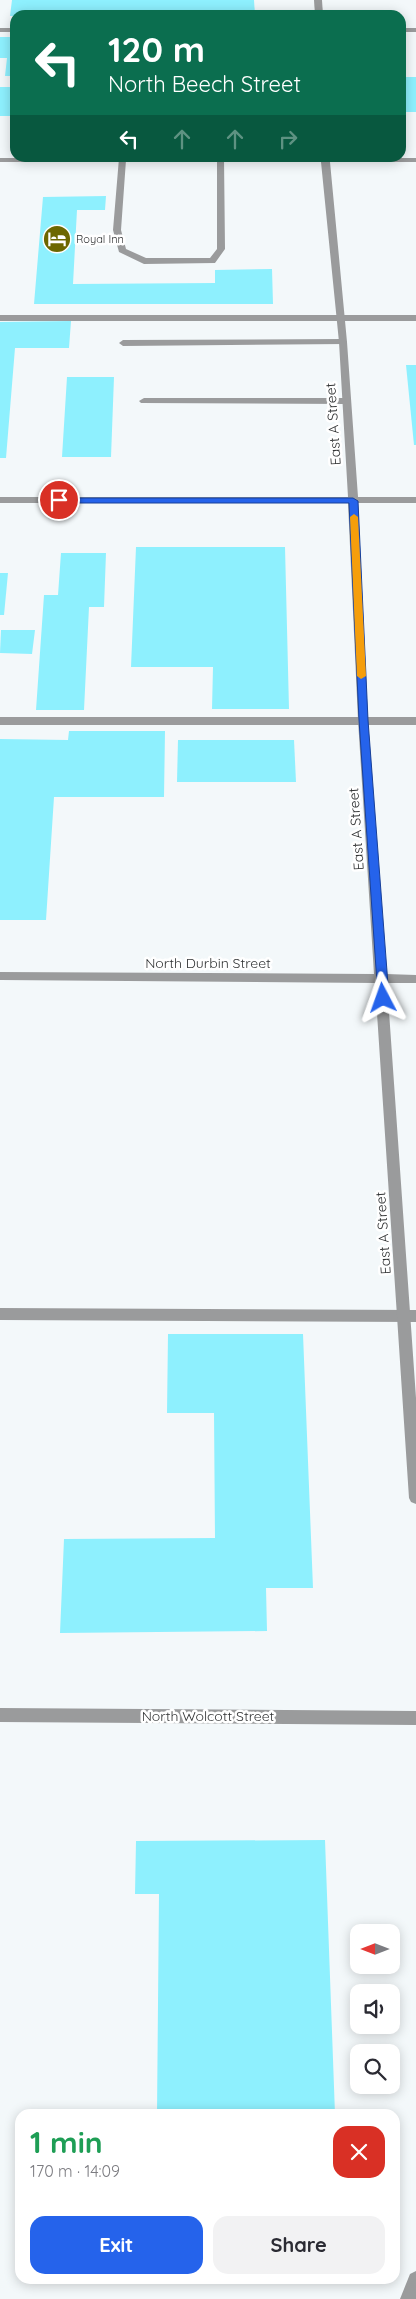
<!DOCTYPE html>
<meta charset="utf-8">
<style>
body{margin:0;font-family:Quicksand,sans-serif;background:#f2f2f3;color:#2b2b33;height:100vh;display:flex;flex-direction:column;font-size:19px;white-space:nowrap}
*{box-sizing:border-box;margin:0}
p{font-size:16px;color:#7c7c81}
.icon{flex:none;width:28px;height:28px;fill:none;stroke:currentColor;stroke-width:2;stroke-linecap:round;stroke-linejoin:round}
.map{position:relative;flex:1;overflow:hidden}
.details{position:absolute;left:15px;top:2109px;width:385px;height:175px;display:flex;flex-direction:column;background:#fff;border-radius:15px;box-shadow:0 2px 12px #0003}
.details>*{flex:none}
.hud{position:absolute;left:10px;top:10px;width:396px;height:152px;border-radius:15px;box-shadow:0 2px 12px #0003;background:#0b6e4f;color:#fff;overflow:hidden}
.needle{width:32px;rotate:270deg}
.buttons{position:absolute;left:350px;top:1924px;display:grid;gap:10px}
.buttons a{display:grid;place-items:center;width:50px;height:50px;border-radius:10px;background:#fff;box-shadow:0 2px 12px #0003;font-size:25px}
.pin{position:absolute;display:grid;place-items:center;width:42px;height:42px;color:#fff;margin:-21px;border:2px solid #fff;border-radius:50%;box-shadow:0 1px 5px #0007}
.me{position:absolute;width:55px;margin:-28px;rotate:356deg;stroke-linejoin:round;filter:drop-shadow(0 0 4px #0008)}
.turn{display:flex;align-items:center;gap:18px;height:105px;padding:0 15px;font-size:22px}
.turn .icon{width:65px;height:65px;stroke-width:2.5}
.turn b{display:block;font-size:35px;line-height:42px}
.lanes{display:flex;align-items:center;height:48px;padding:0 15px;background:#0003;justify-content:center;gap:25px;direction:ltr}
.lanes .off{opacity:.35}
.round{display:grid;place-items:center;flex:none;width:52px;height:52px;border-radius:15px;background:#f2f2f3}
.overview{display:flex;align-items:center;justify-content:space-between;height:85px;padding:0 15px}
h1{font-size:30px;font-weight:700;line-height:38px;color:#1e9e55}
.button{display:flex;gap:10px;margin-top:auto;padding:10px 15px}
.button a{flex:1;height:58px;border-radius:15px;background:#2563eb;color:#fff;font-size:20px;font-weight:700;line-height:58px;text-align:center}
.button a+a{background:#f2f2f3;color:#2b2b33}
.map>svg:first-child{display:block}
.building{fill:#8ef0fe}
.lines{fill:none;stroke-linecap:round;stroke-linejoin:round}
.lane{fill:#9a9b9c;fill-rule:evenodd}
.street{fill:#9a9b9c;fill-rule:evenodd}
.route{fill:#2563eb;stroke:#184099}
.slow{fill:#f59e0b}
.labels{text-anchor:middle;stroke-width:5;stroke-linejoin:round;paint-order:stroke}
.far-poi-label{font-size:11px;fill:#313334;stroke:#fff;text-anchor:start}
.street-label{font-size:14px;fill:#313334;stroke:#fff}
</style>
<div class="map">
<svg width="416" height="2299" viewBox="0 0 416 2299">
<rect width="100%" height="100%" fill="#f3f8fa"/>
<g class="building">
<path d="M 12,0 L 254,0 L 255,15 L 10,16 Z"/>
<path d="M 0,37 L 15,37 L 15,76 L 5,76 L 7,58 L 0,58 Z"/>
<rect x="401" y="77" width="15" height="35"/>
<path d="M 0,87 L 15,87 L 13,116 L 0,116 Z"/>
<path d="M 106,196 L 105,210 L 77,210 L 73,284 L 215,283 L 215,270 L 272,269 L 273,304 L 34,304 L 43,197 Z"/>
<path d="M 71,321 L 69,348 L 15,348 L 6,458 L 0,458 L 0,322 Z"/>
<path d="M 406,365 L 416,365 L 416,445 L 414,445 Z"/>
<path d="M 67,377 L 114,377 L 111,457 L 62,457 Z"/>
<path d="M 136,547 L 285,547 L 289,709 L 212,709 L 213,667 L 131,667 Z"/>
<path d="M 61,553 L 106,553 L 104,607 L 89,607 L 84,710 L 36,710 L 44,595 L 58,595 Z"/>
<path d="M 0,573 L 8,573 L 4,615 L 0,615 Z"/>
<path d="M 1,630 L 35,630 L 32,654 L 0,653 Z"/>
<path d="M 69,731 L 165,731 L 164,797 L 54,797 L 46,920 L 0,920 L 0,739 L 68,740 Z"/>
<path d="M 178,740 L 294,740 L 296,782 L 177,782 Z"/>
<path d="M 168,1334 L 303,1334 L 313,1588 L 266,1588 L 267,1631 L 60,1633 L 64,1539 L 215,1538 L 214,1413 L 167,1413 Z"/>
<path d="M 325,1840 L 335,2114 L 157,2114 L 159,1894 L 135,1894 L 136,1841 Z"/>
</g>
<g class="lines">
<g class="lane">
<rect x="0" y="28" width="15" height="4"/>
<rect x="401" y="28" width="15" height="4"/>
<path d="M 119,158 L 126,160 L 121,230 L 126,249 L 146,258 L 210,258 L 217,249 L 217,160 L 224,158 L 225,249 L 215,263 L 144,264 L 119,252 L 113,230 Z"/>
<rect x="0" y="315" width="416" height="6"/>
<path d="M 343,339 L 347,342 L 346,344 L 123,346 L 119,343 L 123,340 Z"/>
<path d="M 144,398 L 346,398 L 351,401 L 346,404 L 141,403 L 139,401 Z"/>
<rect x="0" y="717" width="416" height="8"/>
<path d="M 0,1308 L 416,1310 L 416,1322 L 0,1320 Z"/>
</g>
<g class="street">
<path d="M 314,0 L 322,0 L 323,15 L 315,15 Z"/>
<path d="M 0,158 L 416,158 L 416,162 L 330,162 L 347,342 L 358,497 L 416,497 L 416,503 L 358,503 L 368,720 L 386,974 L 416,975 L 416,983 L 387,983 L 416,1398 L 416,1504 L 411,1502 L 409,1498 L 375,983 L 0,980 L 0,972 L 374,974 L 358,720 L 348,503 L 0,503 L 0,497 L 348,497 L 339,342 L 321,162 L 0,162 Z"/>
<path d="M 0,1708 L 416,1711 L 416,1725 L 0,1722 Z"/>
<path d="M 416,2271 L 416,2299 L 400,2299 L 410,2274 Z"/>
</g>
</g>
<path class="route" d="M 56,498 L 353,498 L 358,501 L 368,720 L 389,998 L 387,1001 L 383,1002 L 378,998 L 359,720 L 349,503 L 59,503 L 56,502 Z"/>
<path class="slow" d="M 354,514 L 358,517 L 366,676 L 361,679 L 357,676 L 350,517 Z"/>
<defs>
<symbol id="hotel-disc" viewBox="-11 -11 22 22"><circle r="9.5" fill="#6c6700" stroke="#fff"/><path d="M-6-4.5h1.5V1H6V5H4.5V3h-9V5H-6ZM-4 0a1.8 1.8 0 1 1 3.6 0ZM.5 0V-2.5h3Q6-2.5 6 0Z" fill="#fff"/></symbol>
</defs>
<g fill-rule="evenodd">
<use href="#hotel-disc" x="41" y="223" width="32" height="32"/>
</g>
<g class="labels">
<g class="far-poi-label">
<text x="76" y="243">Royal Inn</text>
</g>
<g class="street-label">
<text transform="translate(333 424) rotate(-94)" y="5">East A Street</text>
<text transform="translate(356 829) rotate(-94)" y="5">East A Street</text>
<text x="208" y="968">North Durbin Street</text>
<text transform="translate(383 1233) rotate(-94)" y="5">East A Street</text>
<text x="208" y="1721">North Wolcott Street</text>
</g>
</g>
</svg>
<div class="buttons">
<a><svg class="needle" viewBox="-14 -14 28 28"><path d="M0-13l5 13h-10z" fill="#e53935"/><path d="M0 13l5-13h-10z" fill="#7c7c81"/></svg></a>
<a><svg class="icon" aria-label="sound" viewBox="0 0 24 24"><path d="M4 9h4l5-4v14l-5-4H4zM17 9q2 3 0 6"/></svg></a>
<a><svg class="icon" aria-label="search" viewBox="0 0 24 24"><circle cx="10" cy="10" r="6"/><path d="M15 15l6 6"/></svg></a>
</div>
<div class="pin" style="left:59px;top:500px;background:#d93025"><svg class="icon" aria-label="arrive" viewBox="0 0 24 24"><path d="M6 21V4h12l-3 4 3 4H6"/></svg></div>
<svg class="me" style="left:383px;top:998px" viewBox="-20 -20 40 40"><path d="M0-17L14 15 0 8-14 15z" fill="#2563eb" stroke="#fff" stroke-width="4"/></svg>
<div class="hud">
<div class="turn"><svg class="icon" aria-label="left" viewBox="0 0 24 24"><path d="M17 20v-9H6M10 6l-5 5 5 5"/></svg><div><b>120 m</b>North Beech Street</div></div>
<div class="lanes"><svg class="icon" aria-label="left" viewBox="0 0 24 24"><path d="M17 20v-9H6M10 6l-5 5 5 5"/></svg><svg class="icon off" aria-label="ahead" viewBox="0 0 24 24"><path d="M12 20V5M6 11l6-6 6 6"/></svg><svg class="icon off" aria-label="ahead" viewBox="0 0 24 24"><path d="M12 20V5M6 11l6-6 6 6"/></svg><svg class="icon off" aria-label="right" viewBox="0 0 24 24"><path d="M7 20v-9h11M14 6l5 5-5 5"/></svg></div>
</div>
<section class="details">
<div class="overview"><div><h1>1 min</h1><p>170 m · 14:09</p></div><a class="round" style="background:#d93025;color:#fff"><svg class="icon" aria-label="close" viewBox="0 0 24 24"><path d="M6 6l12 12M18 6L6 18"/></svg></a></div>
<div class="button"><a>Exit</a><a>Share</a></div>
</section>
</div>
